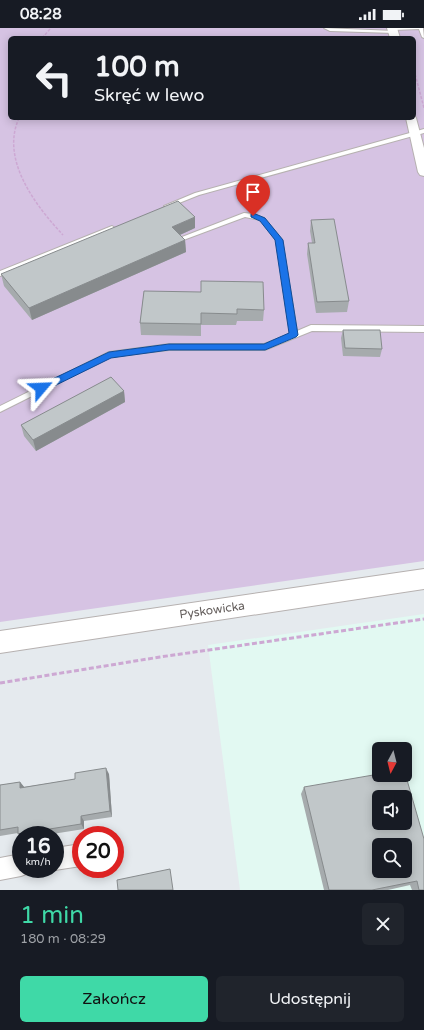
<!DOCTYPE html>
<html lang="pl">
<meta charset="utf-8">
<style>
body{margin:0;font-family:"Varela Round",sans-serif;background:#20242c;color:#f1f3f6;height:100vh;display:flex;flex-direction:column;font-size:15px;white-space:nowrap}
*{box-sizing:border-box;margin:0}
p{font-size:13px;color:#9ea1a6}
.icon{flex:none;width:22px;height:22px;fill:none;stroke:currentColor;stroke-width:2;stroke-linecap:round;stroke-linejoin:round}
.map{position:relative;height:862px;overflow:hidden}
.side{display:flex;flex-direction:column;background:#171b24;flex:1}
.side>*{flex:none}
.hud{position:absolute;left:8px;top:8px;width:408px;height:84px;border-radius:6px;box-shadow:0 2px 10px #0003;background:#171b24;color:#f1f3f6;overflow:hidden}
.needle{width:26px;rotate:187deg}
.fabs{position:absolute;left:372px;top:714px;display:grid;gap:8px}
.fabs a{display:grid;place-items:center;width:40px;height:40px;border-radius:6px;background:#171b24;box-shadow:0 2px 10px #0003;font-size:20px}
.speed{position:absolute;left:12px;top:798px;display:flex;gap:8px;font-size:20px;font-weight:700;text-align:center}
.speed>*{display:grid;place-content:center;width:52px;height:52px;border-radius:50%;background:#171b24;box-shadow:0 2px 10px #0003;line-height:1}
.speed small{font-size:10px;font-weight:400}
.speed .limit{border:6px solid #d22;background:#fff;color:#111}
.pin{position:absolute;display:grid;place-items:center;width:34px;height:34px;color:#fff;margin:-41px -17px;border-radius:50% 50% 50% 0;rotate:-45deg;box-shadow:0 0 4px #0007}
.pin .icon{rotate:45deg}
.me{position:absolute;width:44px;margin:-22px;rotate:64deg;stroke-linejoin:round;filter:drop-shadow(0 0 3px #0008)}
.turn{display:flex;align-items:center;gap:14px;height:84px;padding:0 20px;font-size:18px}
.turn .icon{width:52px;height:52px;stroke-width:2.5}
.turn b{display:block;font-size:28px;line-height:34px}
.round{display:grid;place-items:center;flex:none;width:42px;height:42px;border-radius:6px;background:#20242c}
.summary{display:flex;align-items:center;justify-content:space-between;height:68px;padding:0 20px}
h1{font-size:24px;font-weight:600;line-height:30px;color:#3fd9a7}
.action{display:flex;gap:8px;margin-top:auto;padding:8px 20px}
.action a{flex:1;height:46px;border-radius:6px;background:#3fd9a7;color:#111;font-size:16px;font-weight:600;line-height:46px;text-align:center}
.action a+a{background:#20242c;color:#f1f3f6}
.status{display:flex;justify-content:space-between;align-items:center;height:28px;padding:0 20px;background:#171b24;direction:ltr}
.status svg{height:11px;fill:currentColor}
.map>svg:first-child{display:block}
.medical{fill:#e2f9f2;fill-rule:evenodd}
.green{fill:#d6c3e3;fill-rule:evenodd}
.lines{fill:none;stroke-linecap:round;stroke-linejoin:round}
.service-casing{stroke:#b6b1b0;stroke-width:2}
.minor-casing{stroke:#b6b1b0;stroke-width:2}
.tertiary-casing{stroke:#b6b1b0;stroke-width:2}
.path-far1{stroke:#cda8d3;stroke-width:1.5;stroke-dasharray:3 1.5;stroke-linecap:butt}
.path{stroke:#cda8d3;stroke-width:3;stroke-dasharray:5 2.5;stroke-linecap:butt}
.service{fill:#fff;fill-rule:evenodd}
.minor{fill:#fff;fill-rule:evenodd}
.tertiary{fill:#fff;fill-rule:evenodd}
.wall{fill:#a6abad}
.shaded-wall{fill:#878b8d}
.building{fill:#c1c7c9;stroke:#878b8d;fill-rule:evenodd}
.route{fill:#1a73e8;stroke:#114b97}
.labels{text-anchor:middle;stroke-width:3;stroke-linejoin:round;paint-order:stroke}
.street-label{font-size:12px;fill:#645e5c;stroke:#fff}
</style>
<div class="status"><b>08:28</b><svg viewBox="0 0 49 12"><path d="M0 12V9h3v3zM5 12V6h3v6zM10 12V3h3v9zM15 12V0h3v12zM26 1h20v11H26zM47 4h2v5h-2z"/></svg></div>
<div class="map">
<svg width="424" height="862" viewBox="0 0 424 862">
<rect width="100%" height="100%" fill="#e5eaee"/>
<path class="medical" d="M 424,586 L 424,862 L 240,862 L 208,617 ZM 379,721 L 405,721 L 405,747 L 379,747 ZM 379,769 L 405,769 L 405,795 L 379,795 ZM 379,817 L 405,817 L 405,843 L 379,843 Z"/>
<path class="green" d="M 0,0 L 424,0 L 424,533 L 0,594 ZM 10,10 L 414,10 L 414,90 L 10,90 Z"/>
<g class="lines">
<defs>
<g id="service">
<path d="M 324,0 L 394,3 L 396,4 L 394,5 L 330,3 Z"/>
<path d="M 391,0 L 423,0 L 424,10 L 422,9 L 419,1 L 393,2 L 391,2 Z"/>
<path d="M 424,101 L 424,105 L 199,167 L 169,179 L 165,179 L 164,178 L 195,165 Z"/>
<path d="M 244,185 L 253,186 L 264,190 L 282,212 L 297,303 L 311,297 L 424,298 L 424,304 L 312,303 L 265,322 L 169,322 L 110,329 L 0,384 L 0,378 L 109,324 L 169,316 L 264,316 L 290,306 L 276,212 L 260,192 L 245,189 L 186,211 L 184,212 L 181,210 L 182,209 Z"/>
<path d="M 112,198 L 115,200 L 114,201 L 0,248 L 0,243 Z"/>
</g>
<g id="minor">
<path d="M 387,0 L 397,0 L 400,10 L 390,10 Z"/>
<path d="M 414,87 L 416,90 L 424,120 L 424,148 L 420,147 L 418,144 L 406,90 L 414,90 Z"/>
<path d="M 81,816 L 81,838 L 55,842 L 53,841 L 55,841 L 55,820 Z"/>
<path d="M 21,826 L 21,841 L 30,841 L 29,845 L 21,848 L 0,852 L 0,830 Z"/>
</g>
<path id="tertiary" d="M 424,541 L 424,561 L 0,625 L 0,603 Z"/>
</defs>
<use href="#service" class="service-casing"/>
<use href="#minor" class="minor-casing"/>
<use href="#tertiary" class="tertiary-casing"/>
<g class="path-far1">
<path d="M 42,10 L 51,0"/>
<path d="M 414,42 L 424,80"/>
<path d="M 19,90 C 0,132 36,178 63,207"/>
</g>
<path class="path" d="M 0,655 L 160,629 L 424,591"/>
<use href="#service" class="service"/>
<use href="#minor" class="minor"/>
<use href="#tertiary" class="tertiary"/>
</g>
<g class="wall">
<path d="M 311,192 L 349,273 L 347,284 L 316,285 L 307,226 L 308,215 L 312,215 L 310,203 Z"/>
<path d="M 195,200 L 180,207 L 185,212 L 186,224 L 32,292 L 4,258 L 1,246 Z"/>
<path d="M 144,263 L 264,282 L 263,293 L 237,293 L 236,297 L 201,297 L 201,308 L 141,307 L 140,295 Z"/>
<path d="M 343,302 L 382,321 L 380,329 L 343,328 L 341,310 Z"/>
<path d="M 124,363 L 125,374 L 36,423 L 24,408 L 21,397 Z"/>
<path d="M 109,746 L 112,789 L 84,793 L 84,801 L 46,807 L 21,807 L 21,809 L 18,805 L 0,808 L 0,757 L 20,754 L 24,759 Z"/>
<path d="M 304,759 L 424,811 L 424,862 L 412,862 L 410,857 L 388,862 L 324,862 L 301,766 Z"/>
</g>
<g class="shaded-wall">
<path d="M 195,189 L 195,200 L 173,210 L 172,199 Z"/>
<path d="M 185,212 L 186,224 L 32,292 L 29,280 Z"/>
<path d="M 124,363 L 125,374 L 36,423 L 33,412 Z"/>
<path d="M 106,740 L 109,746 L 112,789 L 110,783 Z"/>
<path d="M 20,754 L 25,760 L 20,760 Z"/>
<path d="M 81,788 L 84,793 L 84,801 L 81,796 Z"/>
</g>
<g class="building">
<path d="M 178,173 L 195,189 L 172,199 L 185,212 L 29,280 L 1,246 Z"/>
<path d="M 334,191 L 349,273 L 317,274 L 308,215 L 315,215 L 311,192 Z"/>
<path d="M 201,253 L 263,254 L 264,282 L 237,281 L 237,286 L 201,285 L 201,296 L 140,295 L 144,263 L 201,264 Z"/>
<path d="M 343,302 L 380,302 L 382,321 L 345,320 Z"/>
<path d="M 111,349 L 124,363 L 33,412 L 21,397 Z"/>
<path d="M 106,740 L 110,783 L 81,788 L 81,796 L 18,806 L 18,799 L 0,802 L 0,757 L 20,754 L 20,760 L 75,751 L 75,745 Z"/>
<path d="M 405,745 L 424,811 L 424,862 L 419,862 L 417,853 L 372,862 L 329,862 L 304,759 L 379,746 L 379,747 L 405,747 ZM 379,769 L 405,769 L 405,795 L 379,795 ZM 379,817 L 405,817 L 405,843 L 379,843 Z"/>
<path d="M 170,841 L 173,862 L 118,862 L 117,852 Z"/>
</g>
<path class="route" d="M 253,185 L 265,190 L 283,212 L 298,307 L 296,309 L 265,322 L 169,322 L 111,330 L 44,363 L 38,363 L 37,360 L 38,358 L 109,324 L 169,316 L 264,316 L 289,305 L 275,212 L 260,193 L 251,189 L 251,186 Z"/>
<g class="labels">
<g class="street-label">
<text transform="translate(212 582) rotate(-8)" y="4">Pyskowicka</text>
</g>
</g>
</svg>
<div class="fabs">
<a><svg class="needle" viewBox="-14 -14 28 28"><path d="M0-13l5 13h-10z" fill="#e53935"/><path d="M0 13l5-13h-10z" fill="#9ea1a6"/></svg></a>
<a><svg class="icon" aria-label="sound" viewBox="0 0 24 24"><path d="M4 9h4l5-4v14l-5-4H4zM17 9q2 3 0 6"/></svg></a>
<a><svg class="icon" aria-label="search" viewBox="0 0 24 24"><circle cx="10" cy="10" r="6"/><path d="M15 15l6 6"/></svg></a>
</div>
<div class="speed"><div>16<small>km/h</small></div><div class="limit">20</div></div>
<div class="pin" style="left:253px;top:188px;background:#d93025"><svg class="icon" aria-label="arrive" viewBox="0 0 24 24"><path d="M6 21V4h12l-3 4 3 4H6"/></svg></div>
<svg class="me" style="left:41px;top:360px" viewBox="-20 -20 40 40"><path d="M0-17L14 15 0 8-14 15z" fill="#1a73e8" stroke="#fff" stroke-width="4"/></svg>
<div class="hud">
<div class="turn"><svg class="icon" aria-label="left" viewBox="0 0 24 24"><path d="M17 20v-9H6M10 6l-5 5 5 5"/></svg><div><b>100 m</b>Skręć w lewo</div></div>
</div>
</div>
<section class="side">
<div class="summary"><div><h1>1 min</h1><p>180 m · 08:29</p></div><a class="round"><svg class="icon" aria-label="close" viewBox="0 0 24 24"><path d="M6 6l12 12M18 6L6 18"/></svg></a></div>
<div class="action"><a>Zakończ</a><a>Udostępnij</a></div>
</section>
